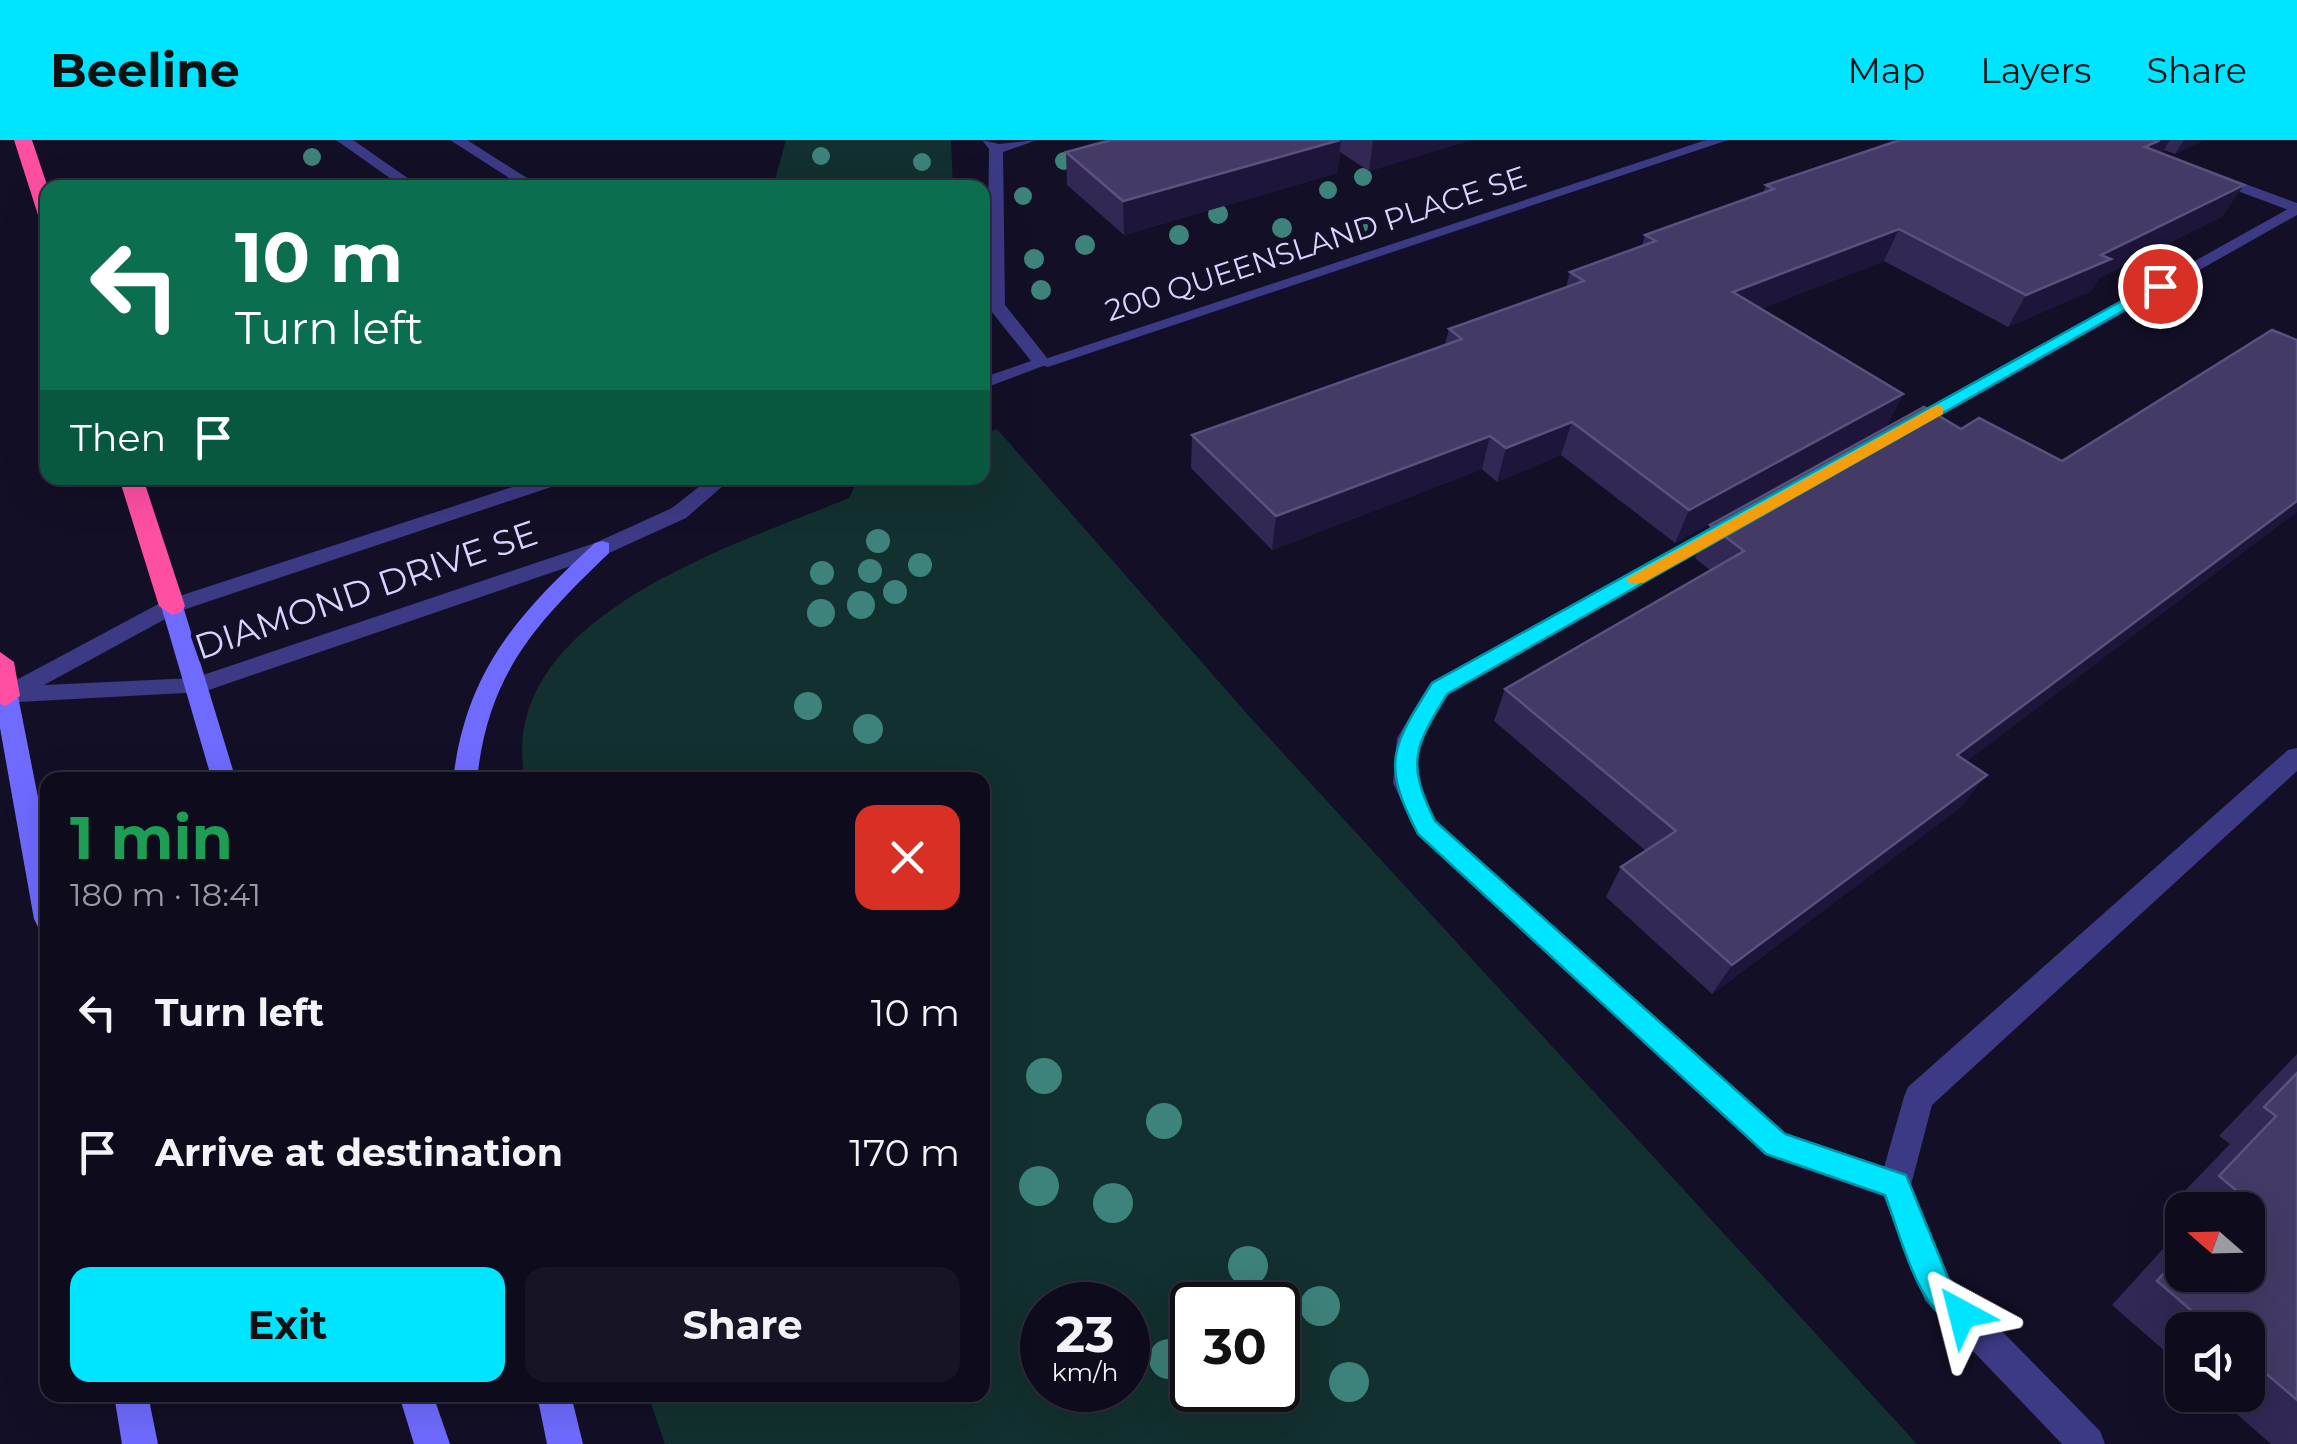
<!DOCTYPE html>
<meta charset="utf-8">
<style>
body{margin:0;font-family:Montserrat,sans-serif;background:#171425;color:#f1f3f6;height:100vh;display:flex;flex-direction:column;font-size:38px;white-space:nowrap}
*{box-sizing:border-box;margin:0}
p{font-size:32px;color:#9b9ba3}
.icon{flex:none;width:55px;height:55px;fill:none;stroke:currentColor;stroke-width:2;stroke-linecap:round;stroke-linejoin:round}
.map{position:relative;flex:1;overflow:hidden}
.drawer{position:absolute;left:40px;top:632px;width:950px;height:630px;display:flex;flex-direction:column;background:#0e0b1c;border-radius:20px;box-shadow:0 10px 40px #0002,0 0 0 2px #2e2b3b}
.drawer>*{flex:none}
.hud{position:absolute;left:40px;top:40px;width:950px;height:305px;border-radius:20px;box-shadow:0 10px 40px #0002,0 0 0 2px #2e2b3b;background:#0b6e4f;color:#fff;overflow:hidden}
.needle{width:65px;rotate:290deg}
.fabs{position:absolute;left:2165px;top:1052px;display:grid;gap:20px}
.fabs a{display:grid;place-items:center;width:100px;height:100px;border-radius:20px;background:#0e0b1c;box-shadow:0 10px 40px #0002,0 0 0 2px #2e2b3b;font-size:50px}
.speed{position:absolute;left:1020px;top:1142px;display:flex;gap:20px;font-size:50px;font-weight:700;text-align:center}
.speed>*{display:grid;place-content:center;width:130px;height:130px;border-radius:50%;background:#0e0b1c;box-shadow:0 10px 40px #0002,0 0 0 2px #2e2b3b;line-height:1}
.speed small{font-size:25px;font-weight:400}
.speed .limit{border:5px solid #111;border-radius:15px;background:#fff;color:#111}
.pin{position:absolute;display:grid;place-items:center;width:85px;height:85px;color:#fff;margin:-42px;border:5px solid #fff;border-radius:50%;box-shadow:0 2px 10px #0007}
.me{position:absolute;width:110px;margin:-55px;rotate:322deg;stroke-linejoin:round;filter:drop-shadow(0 0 8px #0008)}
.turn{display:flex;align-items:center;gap:35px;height:210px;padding:0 30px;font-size:45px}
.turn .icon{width:130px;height:130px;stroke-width:2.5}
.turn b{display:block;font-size:70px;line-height:85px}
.then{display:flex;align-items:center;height:95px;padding:0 30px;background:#0003;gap:20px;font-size:38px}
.round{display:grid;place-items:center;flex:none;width:105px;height:105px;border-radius:20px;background:#171425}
.summary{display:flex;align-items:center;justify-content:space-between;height:170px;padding:0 30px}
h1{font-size:60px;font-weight:700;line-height:75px;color:#1e9e55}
.button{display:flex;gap:20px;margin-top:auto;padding:20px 30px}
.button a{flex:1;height:115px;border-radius:20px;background:#00e5ff;color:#111;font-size:40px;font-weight:700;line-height:115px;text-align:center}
.button a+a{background:#171425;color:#f1f3f6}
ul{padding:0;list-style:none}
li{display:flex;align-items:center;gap:30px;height:140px;padding:0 30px}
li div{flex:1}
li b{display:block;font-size:38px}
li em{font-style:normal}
header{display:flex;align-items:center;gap:60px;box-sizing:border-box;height:140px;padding:0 50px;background:#00e5ff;color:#111}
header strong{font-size:48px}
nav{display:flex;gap:55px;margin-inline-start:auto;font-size:35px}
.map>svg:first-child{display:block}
.green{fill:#12302f;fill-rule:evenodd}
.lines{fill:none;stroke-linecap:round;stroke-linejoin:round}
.service{fill:#3d3a85;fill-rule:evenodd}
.minor{fill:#3d3a85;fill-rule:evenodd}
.secondary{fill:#6f6bff;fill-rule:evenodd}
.motorway{fill:#ff4fa3;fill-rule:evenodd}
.tree{fill:#3d827b}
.wall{fill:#312854}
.shaded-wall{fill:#1d163a}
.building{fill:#433a66;stroke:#5a527e;stroke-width:2.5}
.route{fill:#00e5ff;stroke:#0095a6;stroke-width:2.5}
.slow{fill:#f59e0b}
.labels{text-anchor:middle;stroke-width:10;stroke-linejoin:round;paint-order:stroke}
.far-street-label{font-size:30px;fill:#d9d4ff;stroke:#130f26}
.street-label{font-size:35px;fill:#d9d4ff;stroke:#130f26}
</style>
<header>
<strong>Beeline</strong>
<nav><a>Map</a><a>Layers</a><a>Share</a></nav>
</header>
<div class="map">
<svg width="2297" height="1304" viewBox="0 0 2297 1304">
<rect width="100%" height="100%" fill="#130f26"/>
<g class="green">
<path d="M 786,0 L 951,0 L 953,47 L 773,47 Z"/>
<path d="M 997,289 L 1249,576 L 1917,1304 L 665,1304 L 648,1255 L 982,1255 L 982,640 L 525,640 C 493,477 736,405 849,358 L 859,338 L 982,338 L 983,294 ZM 1042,1165 L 1128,1165 L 1128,1250 L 1042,1250 ZM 1192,1165 L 1278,1165 L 1278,1250 L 1192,1250 Z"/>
</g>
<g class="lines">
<g class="service">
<path d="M 982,0 L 999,4 L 1037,0 L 1003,12 L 1005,165 L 1051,223 L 982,249 L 982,238 L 1031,221 L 987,166 L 989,9 Z"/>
<path d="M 2297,64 L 2297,75 L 1912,292 L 1905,294 L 1895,288 Z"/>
<path d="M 1731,378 L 1738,380 L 1738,390 L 1447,554 C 1415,608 1407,621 1435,680 L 1786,994 L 1906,1034 L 1911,1045 L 1906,1056 L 1895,1060 L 1765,1015 L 1417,694 L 1393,643 L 1397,598 L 1431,542 Z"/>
</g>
<g class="minor">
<path d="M 336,0 L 353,0 L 422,48 L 404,48 Z"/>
<path d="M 450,0 L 467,0 L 543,48 L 525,48 Z"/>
<path d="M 1706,0 L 1728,0 L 1048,227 L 1033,223 Z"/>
<path d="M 2213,32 L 2297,63 L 2297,73 L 2208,40 L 2205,37 Z"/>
<path d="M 540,338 L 569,338 L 566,342 L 180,471 L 44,545 L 194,538 L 595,403 L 672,368 L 710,338 L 732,338 L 686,378 L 609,413 L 203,552 L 0,563 L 0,549 L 7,545 L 164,461 Z"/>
<path d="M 2297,608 L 2297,631 L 1932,965 L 1911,1045 L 1949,1137 L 2100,1291 L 2105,1304 L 2062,1304 L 1925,1161 L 1879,1045 L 1904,957 L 1908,947 L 2288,610 Z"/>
</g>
<g class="secondary">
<path d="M 602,401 L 609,403 L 609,413 C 535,484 488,534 477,640 L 453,640 C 466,531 517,475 595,403 Z"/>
<path d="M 172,458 L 183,466 L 236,640 L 212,640 L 161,466 Z"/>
<path d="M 6,547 L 18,556 L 48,708 L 48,790 L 38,787 L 34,779 L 0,588 L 0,549 Z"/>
<path d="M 114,1255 L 148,1255 L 158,1304 L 122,1304 Z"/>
<path d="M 399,1255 L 433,1255 L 450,1304 L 414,1304 Z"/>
<path d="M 537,1255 L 571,1255 L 583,1304 L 547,1304 Z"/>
</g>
<g class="motorway">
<path d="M 14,0 L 32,0 L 48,48 L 48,84 L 39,78 Z"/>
<path d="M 119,338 L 143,338 L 185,466 L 181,472 L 172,475 L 159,466 Z"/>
<path d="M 0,512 L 14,522 L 20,556 L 6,566 L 0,564 Z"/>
</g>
</g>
<g class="tree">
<circle cx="821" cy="16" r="9"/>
<circle cx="312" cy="17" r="9"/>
<circle cx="1064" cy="21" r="9"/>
<circle cx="922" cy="22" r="9"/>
<circle cx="1363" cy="37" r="9"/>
<circle cx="1328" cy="50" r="9"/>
<circle cx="1023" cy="56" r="9"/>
<circle cx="1218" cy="74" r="10"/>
<circle cx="1358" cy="86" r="10"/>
<circle cx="1282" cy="88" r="10"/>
<circle cx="1179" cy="95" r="10"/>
<circle cx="1085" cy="105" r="10"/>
<circle cx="1034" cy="119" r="10"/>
<circle cx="1041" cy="150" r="10"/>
<circle cx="878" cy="401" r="12"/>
<circle cx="920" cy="425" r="12"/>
<circle cx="870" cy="431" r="12"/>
<circle cx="822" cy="433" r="12"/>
<circle cx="895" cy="452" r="12"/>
<circle cx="861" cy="465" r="14"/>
<circle cx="821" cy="473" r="14"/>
<circle cx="808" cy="566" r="14"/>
<circle cx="868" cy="589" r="15"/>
<circle cx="1044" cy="936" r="18"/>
<circle cx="1164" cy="981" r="18"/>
<circle cx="1039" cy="1046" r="20"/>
<circle cx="1113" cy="1063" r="20"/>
<circle cx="1248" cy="1126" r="20"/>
<circle cx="1320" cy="1166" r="20"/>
<circle cx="1169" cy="1219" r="20"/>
<circle cx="1349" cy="1242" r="20"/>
</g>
<g class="wall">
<path d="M 1111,0 L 1471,0 L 1369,31 L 1340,12 L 1337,33 L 1124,95 L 1067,45 L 1066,12 Z"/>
<path d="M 1900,0 L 2204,0 L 2175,14 L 2164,10 L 2162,14 L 2223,76 L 2099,138 L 2091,151 L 2008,187 L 1884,121 L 1761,169 L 1903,254 L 1886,287 L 1675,403 L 1561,315 L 1497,342 L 1482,329 L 1272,410 L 1191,328 L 1192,295 L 1445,204 L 1449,189 L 1566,147 L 1570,132 L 1642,106 L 1645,95 L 1763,53 L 1766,45 Z"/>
<path d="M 1924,267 L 1966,621 L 1961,667 L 1712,854 L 1606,757 L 1621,727 L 1646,711 L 1494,581 L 1505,549 L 1710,430 L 1695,418 L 1710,385 Z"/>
<path d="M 2297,914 L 2297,1304 L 2271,1304 L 2215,1255 L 2248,1255 L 2248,1190 L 2182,1190 L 2182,1226 L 2112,1165 L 2182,1088 L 2182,1135 L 2248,1070 L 2182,1071 L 2173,1063 L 2230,1004 L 2219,996 Z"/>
</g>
<g class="shaded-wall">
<path d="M 1341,0 L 1337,33 L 1124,95 L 1123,61 Z"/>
<path d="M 1373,0 L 1471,0 L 1369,31 Z"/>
<path d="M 2160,0 L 2170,0 L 2156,23 L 2145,7 Z"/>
<path d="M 2184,0 L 2204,0 L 2175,14 Z"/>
<path d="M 2244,45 L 2223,76 L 2099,138 L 2091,151 L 2008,187 L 2026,155 L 2101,115 Z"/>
<path d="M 1899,89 L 1884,121 L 1721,185 L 1733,152 Z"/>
<path d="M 1903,254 L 1886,287 L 1675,403 L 1689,370 Z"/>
<path d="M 1572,282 L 1561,315 L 1497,342 L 1506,308 Z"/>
<path d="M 1490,296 L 1482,329 L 1272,410 L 1276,376 Z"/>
<path d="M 2297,361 L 2297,372 L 1933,647 L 1957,615 Z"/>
<path d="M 1987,635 L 1961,667 L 1712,854 L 1732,825 Z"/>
</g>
<g class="building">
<path d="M 1111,0 L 1340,0 L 1123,61 L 1066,12 Z"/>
<path d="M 1900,0 L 2160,0 L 2145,7 L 2244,45 L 2101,115 L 2111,119 L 2026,155 L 1899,89 L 1733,152 L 1903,254 L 1689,370 L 1572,282 L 1506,308 L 1490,296 L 1276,376 L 1192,295 L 1462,199 L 1449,189 L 1584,141 L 1570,132 L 1656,101 L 1645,95 L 1774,49 L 1766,45 Z"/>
<path d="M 2272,190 L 2297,200 L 2297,361 L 1957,615 L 1987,635 L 1732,825 L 1621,727 L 1676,691 L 1505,549 L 1744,411 L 1710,385 L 1924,267 L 1961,289 L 1979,278 L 2062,321 Z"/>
<path d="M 2297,933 L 2297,1260 L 2248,1218 L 2248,1190 L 2214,1190 L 2157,1141 L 2182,1113 L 2182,1135 L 2248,1135 L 2248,1070 L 2222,1070 L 2238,1052 L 2219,1036 L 2276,976 L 2264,967 Z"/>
</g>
<path class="route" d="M 2154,143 L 2167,146 L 1447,554 C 1414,608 1406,622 1435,681 L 1785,994 L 1906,1035 L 1948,1138 L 1977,1174 L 1973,1185 L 1962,1190 C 1916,1171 1902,1098 1885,1055 L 1766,1014 L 1418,694 C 1381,623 1391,608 1432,543 Z"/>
<path class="slow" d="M 1937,265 L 1943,267 L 1943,274 L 1643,443 L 1629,443 L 1626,439 Z"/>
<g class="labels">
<g class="far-street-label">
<text transform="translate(1316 104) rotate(-18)" y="10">200 QUEENSLAND PLACE SE</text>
</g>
<g class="street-label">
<text transform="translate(366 450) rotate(-19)" y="12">DIAMOND DRIVE SE</text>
</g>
</g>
</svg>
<div class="fabs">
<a><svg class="needle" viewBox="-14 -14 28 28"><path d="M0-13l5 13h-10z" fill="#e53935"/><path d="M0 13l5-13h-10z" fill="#9b9ba3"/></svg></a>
<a><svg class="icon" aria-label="sound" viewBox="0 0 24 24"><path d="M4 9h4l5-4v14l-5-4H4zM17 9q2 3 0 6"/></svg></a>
</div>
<div class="speed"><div>23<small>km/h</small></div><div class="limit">30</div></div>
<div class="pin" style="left:2160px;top:146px;background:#d93025"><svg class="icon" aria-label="arrive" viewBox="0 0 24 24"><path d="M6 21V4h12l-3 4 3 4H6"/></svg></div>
<svg class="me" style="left:1962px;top:1174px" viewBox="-20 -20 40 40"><path d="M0-17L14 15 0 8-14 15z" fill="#00e5ff" stroke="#fff" stroke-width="4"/></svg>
<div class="hud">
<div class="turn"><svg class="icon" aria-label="left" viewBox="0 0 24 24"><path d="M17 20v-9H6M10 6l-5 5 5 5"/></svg><div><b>10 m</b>Turn left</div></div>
<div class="then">Then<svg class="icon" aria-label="arrive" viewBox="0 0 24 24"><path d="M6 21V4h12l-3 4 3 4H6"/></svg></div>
</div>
<section class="drawer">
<div class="summary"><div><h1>1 min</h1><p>180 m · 18:41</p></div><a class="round" style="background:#d93025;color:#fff"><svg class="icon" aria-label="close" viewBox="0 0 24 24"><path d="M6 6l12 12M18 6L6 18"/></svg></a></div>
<ul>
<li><svg class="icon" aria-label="left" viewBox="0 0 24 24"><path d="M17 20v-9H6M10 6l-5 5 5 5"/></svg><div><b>Turn left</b></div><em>10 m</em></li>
<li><svg class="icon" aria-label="arrive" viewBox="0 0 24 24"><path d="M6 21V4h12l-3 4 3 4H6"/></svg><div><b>Arrive at destination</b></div><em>170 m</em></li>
</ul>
<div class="button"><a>Exit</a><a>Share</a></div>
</section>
</div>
